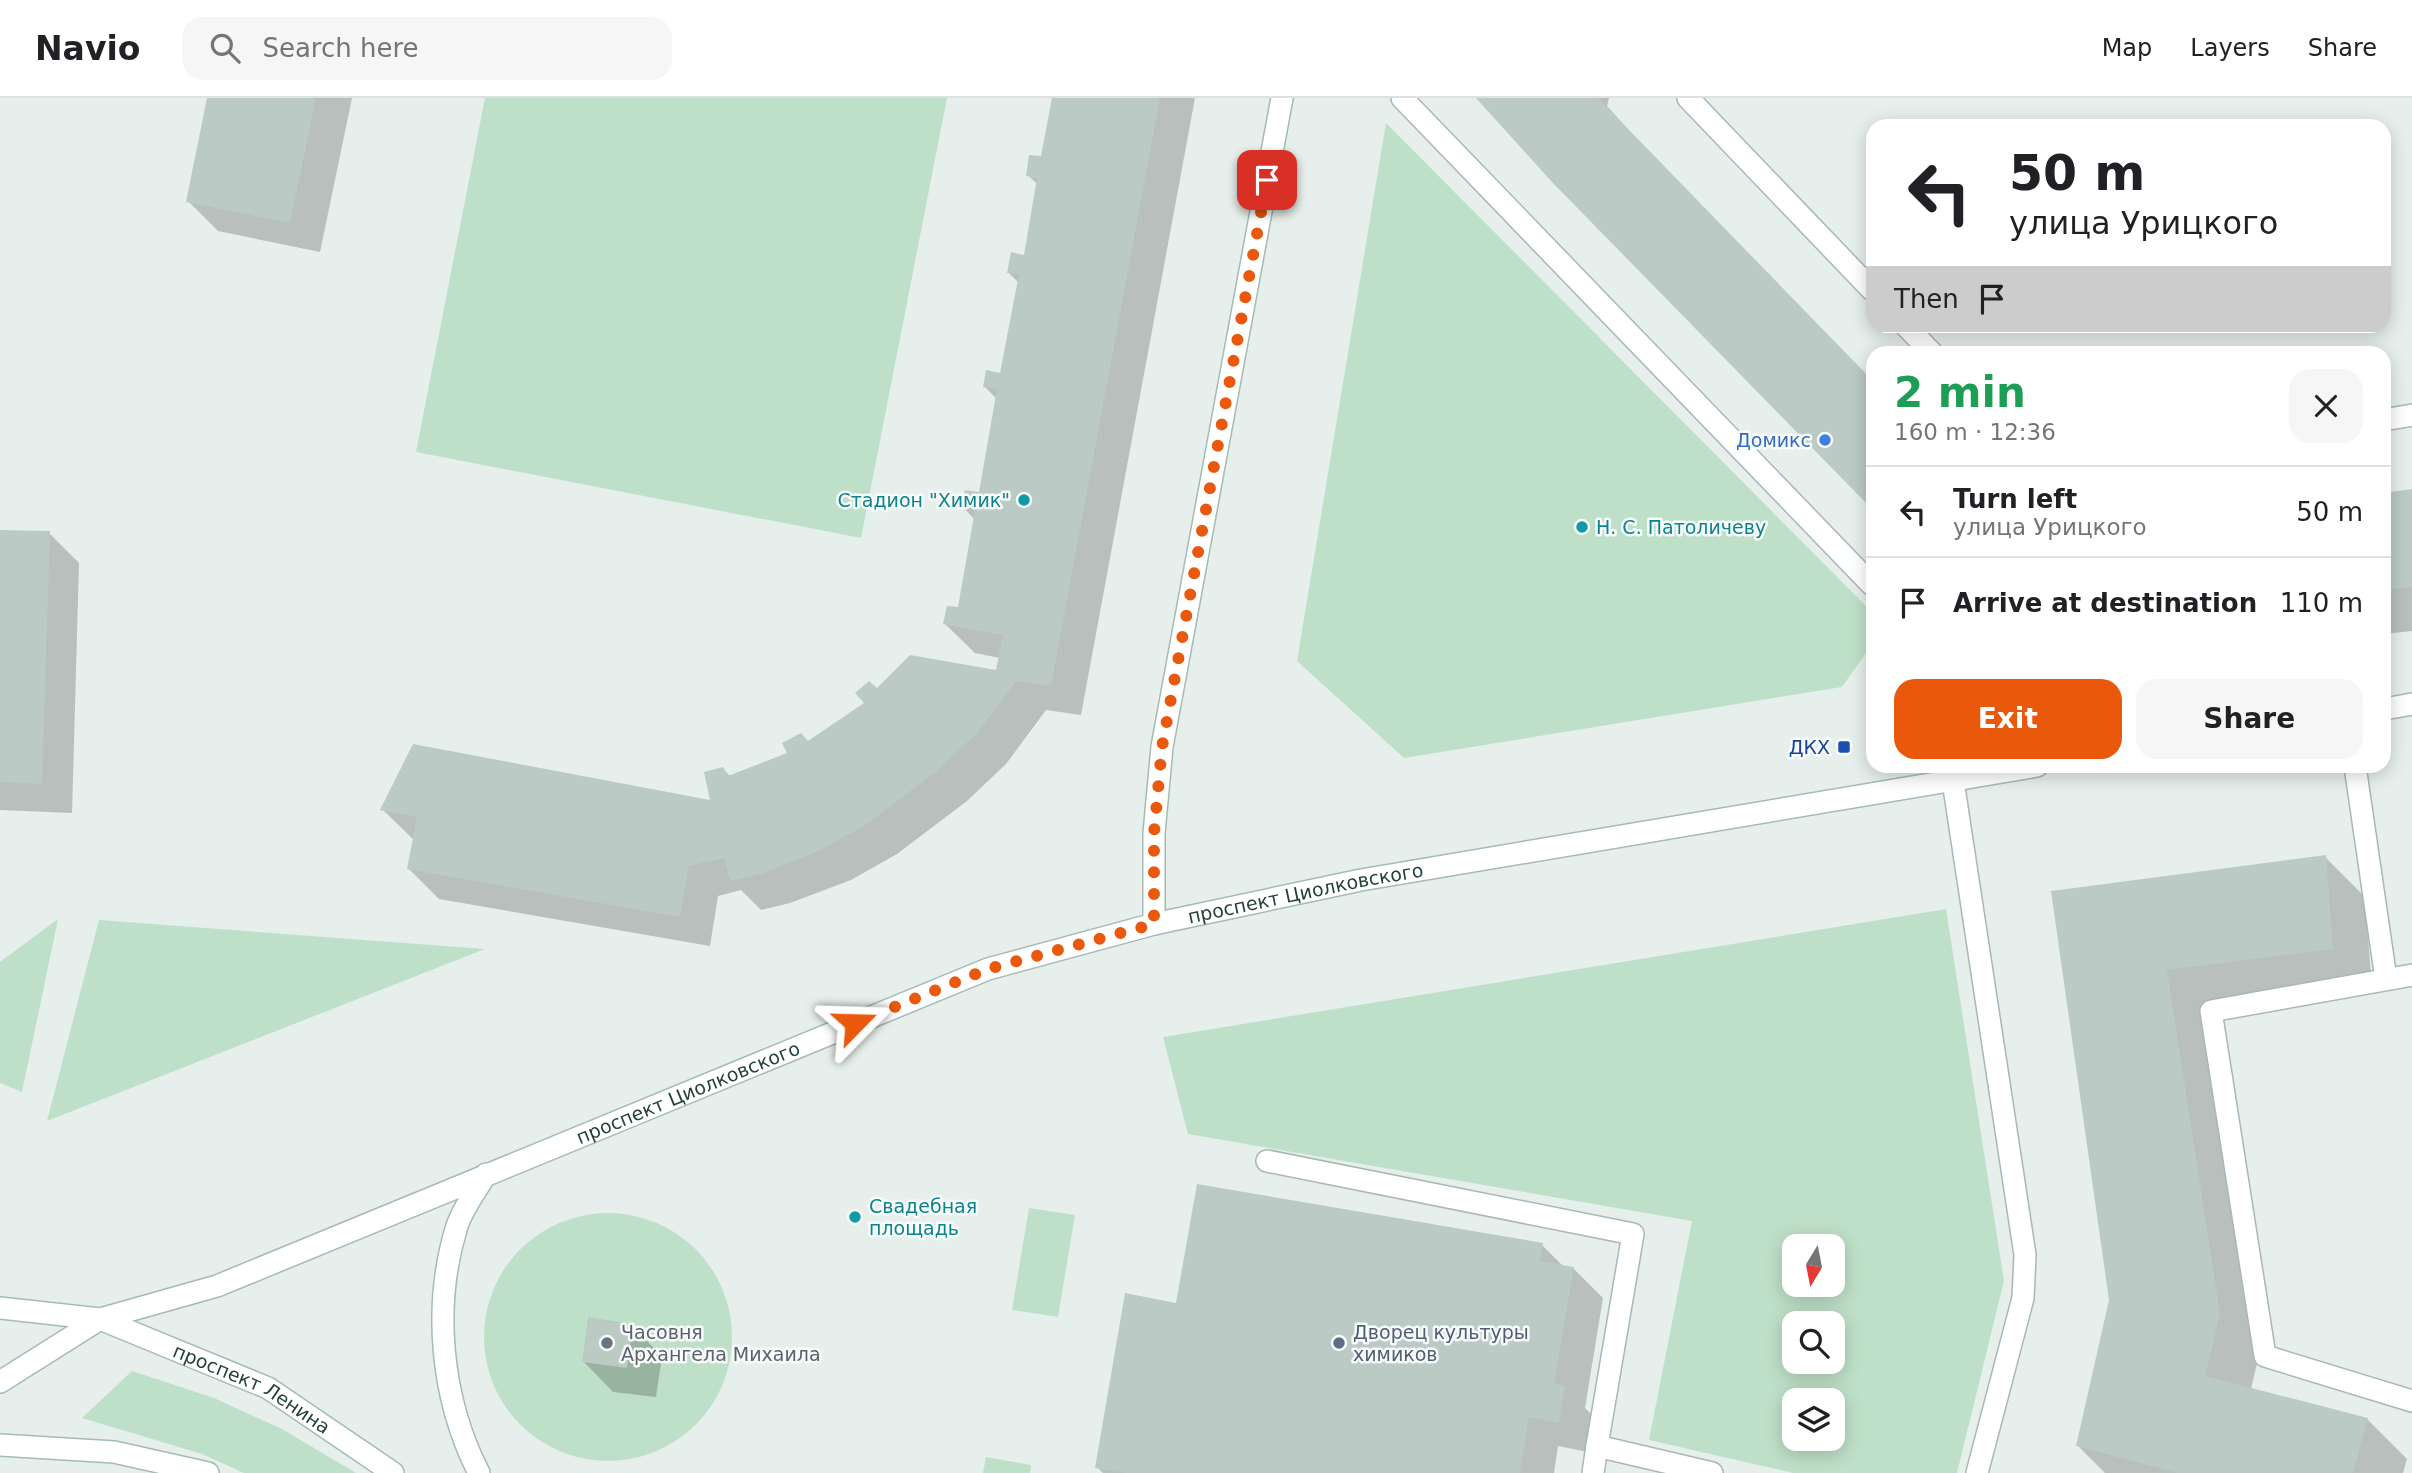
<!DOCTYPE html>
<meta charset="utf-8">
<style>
body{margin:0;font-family:"DejaVu Sans",sans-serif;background:#f6f6f6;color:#202124;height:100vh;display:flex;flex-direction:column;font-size:26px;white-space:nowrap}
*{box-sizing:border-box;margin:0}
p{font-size:23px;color:#757577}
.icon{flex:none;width:38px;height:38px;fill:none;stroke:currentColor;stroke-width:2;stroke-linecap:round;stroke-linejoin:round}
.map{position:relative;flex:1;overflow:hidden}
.side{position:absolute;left:1866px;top:248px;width:525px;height:427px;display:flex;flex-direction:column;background:#fff;border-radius:21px;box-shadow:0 4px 18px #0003}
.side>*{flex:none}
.banner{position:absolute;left:1866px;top:21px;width:525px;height:214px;border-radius:21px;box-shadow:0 4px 18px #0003;background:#fff;color:#202124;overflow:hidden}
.needle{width:46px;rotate:190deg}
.buttons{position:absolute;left:1782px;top:1136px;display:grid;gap:14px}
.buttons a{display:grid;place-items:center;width:63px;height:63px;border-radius:14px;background:#fff;box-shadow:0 4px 18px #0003;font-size:35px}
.pin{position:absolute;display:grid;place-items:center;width:60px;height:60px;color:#fff;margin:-30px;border-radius:14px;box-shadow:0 4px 10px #0006}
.me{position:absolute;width:77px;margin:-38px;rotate:68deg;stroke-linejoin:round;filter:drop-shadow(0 0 5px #0008)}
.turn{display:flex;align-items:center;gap:24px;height:147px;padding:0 28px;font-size:32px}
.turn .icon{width:91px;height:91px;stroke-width:2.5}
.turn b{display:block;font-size:49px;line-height:60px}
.then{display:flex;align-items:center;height:66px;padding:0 28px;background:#0003;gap:14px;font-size:26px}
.round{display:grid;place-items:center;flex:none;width:74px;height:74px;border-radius:21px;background:#f6f6f6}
.head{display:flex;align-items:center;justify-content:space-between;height:119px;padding:0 28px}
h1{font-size:42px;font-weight:700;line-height:52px;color:#1e9e55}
.action{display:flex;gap:14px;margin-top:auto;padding:14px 28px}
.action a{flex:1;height:80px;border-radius:21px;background:#ea580c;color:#fff;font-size:28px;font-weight:700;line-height:80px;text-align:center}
.action a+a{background:#f6f6f6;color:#202124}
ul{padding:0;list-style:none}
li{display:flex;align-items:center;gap:21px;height:91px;padding:0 28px;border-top:2px solid #e0e0e0}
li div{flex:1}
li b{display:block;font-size:26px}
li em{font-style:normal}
header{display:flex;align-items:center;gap:42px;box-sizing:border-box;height:98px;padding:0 35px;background:#fff;border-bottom:2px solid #e0e0e0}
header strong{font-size:33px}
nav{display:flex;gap:38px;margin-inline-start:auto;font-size:24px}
.search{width:490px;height:63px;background:#f6f6f6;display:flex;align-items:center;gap:18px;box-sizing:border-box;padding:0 24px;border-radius:21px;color:#757577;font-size:26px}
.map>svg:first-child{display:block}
.green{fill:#bfe0c8;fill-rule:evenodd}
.shadow{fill:#0003}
.building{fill:#bbcac4}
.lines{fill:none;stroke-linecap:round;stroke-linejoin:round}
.lane-casing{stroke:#a8b8b2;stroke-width:24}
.street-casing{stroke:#a8b8b2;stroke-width:24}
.secondary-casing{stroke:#a4bbb3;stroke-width:24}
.lane{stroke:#fff;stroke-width:21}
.street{stroke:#fff;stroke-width:21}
.secondary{stroke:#fff;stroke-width:21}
.route{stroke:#ea580c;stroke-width:12;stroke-dasharray:0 21.6}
.shop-dot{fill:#3f7fe0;stroke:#f7fbf9;stroke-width:2.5}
.culture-dot{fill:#0f9aa8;stroke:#f7fbf9;stroke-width:2.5}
.transit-dot{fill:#1a4fb4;stroke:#f7fbf9;stroke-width:2.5}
.worship-dot{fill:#6b7280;stroke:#f7fbf9;stroke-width:2.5}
.service-dot{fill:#5c6f8a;stroke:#f7fbf9;stroke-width:2.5}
.labels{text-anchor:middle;stroke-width:5;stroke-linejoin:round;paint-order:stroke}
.shop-label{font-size:19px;fill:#366cbe;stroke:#f7fbf9;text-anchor:end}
.culture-label{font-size:19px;fill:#0d838f;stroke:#f7fbf9;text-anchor:start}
.transit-label{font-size:19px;fill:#164399;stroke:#f7fbf9;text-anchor:end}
.street-label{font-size:19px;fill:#24423a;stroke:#f7fbf9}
.worship-label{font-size:19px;fill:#5b616d;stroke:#f7fbf9;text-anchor:start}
.service-label{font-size:19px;fill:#4e5e75;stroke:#f7fbf9;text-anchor:start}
</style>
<header>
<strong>Navio</strong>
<div class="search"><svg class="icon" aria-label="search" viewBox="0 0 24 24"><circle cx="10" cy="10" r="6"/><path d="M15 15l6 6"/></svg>Search here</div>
<nav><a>Map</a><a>Layers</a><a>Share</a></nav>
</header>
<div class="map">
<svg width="2412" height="1375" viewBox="0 0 2412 1375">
<rect width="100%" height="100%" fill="#e6efeb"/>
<g class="green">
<path d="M 485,0 L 947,0 L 861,440 L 416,354 Z"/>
<path d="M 1386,25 L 1872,514 L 1872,546 L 1842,589 L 1404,660 L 1297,563 Z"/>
<path d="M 1946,811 L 2004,1183 L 1957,1375 L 1793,1375 L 1649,1342 L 1692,1123 L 1188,1036 L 1163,939 ZM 1794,1148 L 1832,1148 L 1832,1186 L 1794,1186 ZM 1794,1225 L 1832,1225 L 1832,1264 L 1794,1264 ZM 1794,1302 L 1832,1302 L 1832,1340 L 1794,1340 Z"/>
<path d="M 58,821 L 22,994 L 0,985 L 0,864 Z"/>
<path d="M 99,822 L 485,851 L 47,1023 Z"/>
<path d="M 1029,1110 L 1075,1117 L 1058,1219 L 1012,1212 Z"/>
<circle cx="608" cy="1239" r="124"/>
<path d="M 132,1273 L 214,1300 L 282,1331 L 356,1375 L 244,1375 L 202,1356 L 82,1320 Z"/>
<path d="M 986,1359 L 1031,1367 L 1030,1375 L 983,1375 Z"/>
</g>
<g class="shadow">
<path d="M 209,0 L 352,0 L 320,154 L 218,133 L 188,103 Z"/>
<path d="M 1054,0 L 1195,0 L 1081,617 L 1046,612 L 1006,666 L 967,703 L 897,756 L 851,782 L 790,805 L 761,812 L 741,792 L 718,798 L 710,848 L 439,801 L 409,771 L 414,742 L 382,711 L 713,704 L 723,671 L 731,679 L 789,656 L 867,605 L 878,593 L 997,574 L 1000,560 L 975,555 L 945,526 L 960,512 L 975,422 L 963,409 L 980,396 L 997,301 L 984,288 L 1001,277 L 1019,185 L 1009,175 L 1025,159 L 1038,87 L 1028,77 L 1043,60 Z"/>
<path d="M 1479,0 L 1609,0 L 1607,8 L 1658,65 L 1872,285 L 1872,409 L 1553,83 Z"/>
<path d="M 2412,392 L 2412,533 L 2384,536 L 2384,396 Z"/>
<path d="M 0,433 L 49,435 L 79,465 L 72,715 L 0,712 Z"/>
<path d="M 2325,759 L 2365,799 L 2372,891 L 2206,911 L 2259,1257 L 2251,1291 L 2367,1321 L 2407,1361 L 2403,1375 L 2105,1375 L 2078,1348 L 2111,1202 L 2053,795 Z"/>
<path d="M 1542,1147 L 1564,1169 L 1573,1170 L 1603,1200 L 1585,1310 L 1594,1319 L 1588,1354 L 1558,1348 L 1554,1375 L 1103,1375 L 1097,1369 L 1178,1207 Z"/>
<path d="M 632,1228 L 662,1258 L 656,1299 L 613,1294 L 584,1264 Z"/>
</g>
<g class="building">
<path d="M 207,0 L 316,0 L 290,125 L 186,104 Z"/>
<path d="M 1052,0 L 1160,0 L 1051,588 L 1016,583 L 976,636 L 937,673 L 867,726 L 821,752 L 760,776 L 730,783 L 724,760 L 689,768 L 680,819 L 407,771 L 417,719 L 380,712 L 413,646 L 710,702 L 704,674 L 723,669 L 728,678 L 787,655 L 782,645 L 801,635 L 808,643 L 864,605 L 855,595 L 869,583 L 877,590 L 910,557 L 996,572 L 1003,537 L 943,526 L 947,508 L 958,509 L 975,412 L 961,410 L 965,392 L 979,394 L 997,291 L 983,289 L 986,272 L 1000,275 L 1019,176 L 1007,175 L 1011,154 L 1024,157 L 1037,80 L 1026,78 L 1029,57 L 1041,58 Z"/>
<path d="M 1476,0 L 1598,0 L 1872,282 L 1872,411 L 1552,84 Z"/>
<path d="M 2412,391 L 2412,489 L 2384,492 L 2384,395 Z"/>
<path d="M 0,432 L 50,433 L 42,686 L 0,684 Z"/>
<path d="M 2326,757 L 2333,851 L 2167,872 L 2220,1216 L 2205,1278 L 2368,1320 L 2353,1375 L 2178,1375 L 2076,1348 L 2109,1202 L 2051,793 Z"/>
<path d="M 1197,1086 L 1543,1145 L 1540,1163 L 1574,1169 L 1554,1286 L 1565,1288 L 1559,1325 L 1529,1319 L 1520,1375 L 1125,1375 L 1095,1370 L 1125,1195 L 1176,1205 Z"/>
<path d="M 588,1219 L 633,1226 L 627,1270 L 582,1264 Z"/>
</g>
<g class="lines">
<defs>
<g id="lane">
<path d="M 1402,0 L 1872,487"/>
<path d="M 1688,0 L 1872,192"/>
<path d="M 1906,228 L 1933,256"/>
<path d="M 2384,322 L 2412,317"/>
<path d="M 2355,668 L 2386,881"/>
<path d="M 2412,877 L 2211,913 L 2265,1258 L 2412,1303"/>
<path d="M 1267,1063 L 1633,1136 L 1597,1348 L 1712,1375"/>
<path d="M 1593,1375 L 1597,1348"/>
</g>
<path id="street" d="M 1953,683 L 2025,1157 L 2023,1200 L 1977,1375"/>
<g id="secondary">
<path d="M 2384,611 L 2412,606"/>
<path d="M 1154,826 L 1154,735 L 1162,649 L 1282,0"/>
<path id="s1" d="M 0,1210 L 100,1221 L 268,1290 L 393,1375"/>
<path id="s2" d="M 0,1284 L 100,1221 L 217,1188 L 988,871 L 1154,826 L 1361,782 L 2037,668"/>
<path d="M 0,1347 L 114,1354 L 208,1375"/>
<path d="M 479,1375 C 441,1301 432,1208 457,1128 C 463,1110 476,1093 486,1076"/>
</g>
</defs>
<use href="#lane" class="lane-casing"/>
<use href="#street" class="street-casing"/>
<use href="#secondary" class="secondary-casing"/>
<use href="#lane" class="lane"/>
<use href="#street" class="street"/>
<use href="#secondary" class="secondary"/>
</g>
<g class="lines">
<path class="route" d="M 855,925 L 988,871 L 1154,826 L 1154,735 L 1162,649 L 1267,82"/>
</g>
<circle class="shop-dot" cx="1825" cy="342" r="7"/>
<g class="culture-dot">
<circle cx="1024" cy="402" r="7"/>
<circle cx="1582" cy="429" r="7"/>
<circle cx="855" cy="1119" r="7"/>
</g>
<rect class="transit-dot" x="1837" y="642" width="14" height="14" rx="3.5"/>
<circle class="worship-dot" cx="607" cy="1245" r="7"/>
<circle class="service-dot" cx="1339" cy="1245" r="7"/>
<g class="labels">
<g class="shop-label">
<text x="1811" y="349">Домикс</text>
</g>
<g class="culture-label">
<text x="1010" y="409" text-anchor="end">Стадион "Химик"</text>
<text x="1596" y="436">Н. С. Патоличеву</text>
<text x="869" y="1115">Свадебная<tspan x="869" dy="22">площадь</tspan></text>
</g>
<g class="transit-label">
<text x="1830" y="656">ДКХ</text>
</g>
<g class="street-label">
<text dy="7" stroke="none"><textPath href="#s2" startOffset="1400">проспект Циолковского</textPath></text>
<text dy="7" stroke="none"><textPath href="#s2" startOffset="749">проспект Циолковского</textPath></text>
<text dy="7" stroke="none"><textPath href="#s1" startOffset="268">проспект Ленина</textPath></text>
</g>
<g class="worship-label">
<text x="621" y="1241">Часовня<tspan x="621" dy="22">Архангела Михаила</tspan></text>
</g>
<g class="service-label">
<text x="1353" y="1241">Дворец культуры<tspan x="1353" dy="22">химиков</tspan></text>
</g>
</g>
</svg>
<div class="buttons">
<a><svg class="needle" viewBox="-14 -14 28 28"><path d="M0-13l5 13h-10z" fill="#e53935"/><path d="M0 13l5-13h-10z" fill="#757577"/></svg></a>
<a><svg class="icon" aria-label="search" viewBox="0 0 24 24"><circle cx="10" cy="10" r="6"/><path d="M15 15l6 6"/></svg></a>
<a><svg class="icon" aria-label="layers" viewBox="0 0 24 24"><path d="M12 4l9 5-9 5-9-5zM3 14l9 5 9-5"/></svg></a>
</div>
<div class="pin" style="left:1267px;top:82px;background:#d93025"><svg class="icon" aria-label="arrive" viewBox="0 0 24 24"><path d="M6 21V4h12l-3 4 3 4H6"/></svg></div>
<svg class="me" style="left:855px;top:925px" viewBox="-20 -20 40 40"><path d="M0-17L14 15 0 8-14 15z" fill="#ea580c" stroke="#fff" stroke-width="4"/></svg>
<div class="banner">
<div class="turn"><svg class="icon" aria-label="left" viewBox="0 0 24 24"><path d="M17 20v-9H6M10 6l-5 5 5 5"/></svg><div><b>50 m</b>улица Урицкого</div></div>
<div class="then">Then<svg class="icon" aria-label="arrive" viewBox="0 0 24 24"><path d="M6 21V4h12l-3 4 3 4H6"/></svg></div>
</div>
<section class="side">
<div class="head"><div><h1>2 min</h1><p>160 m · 12:36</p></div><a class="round"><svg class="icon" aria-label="close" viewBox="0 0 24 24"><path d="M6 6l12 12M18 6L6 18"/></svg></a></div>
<ul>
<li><svg class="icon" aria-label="left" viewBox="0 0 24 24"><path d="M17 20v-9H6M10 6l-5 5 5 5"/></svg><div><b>Turn left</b><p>улица Урицкого</p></div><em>50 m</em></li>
<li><svg class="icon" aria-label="arrive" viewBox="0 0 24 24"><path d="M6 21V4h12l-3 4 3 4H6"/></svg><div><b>Arrive at destination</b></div><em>110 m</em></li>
</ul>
<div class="action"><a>Exit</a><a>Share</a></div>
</section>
</div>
